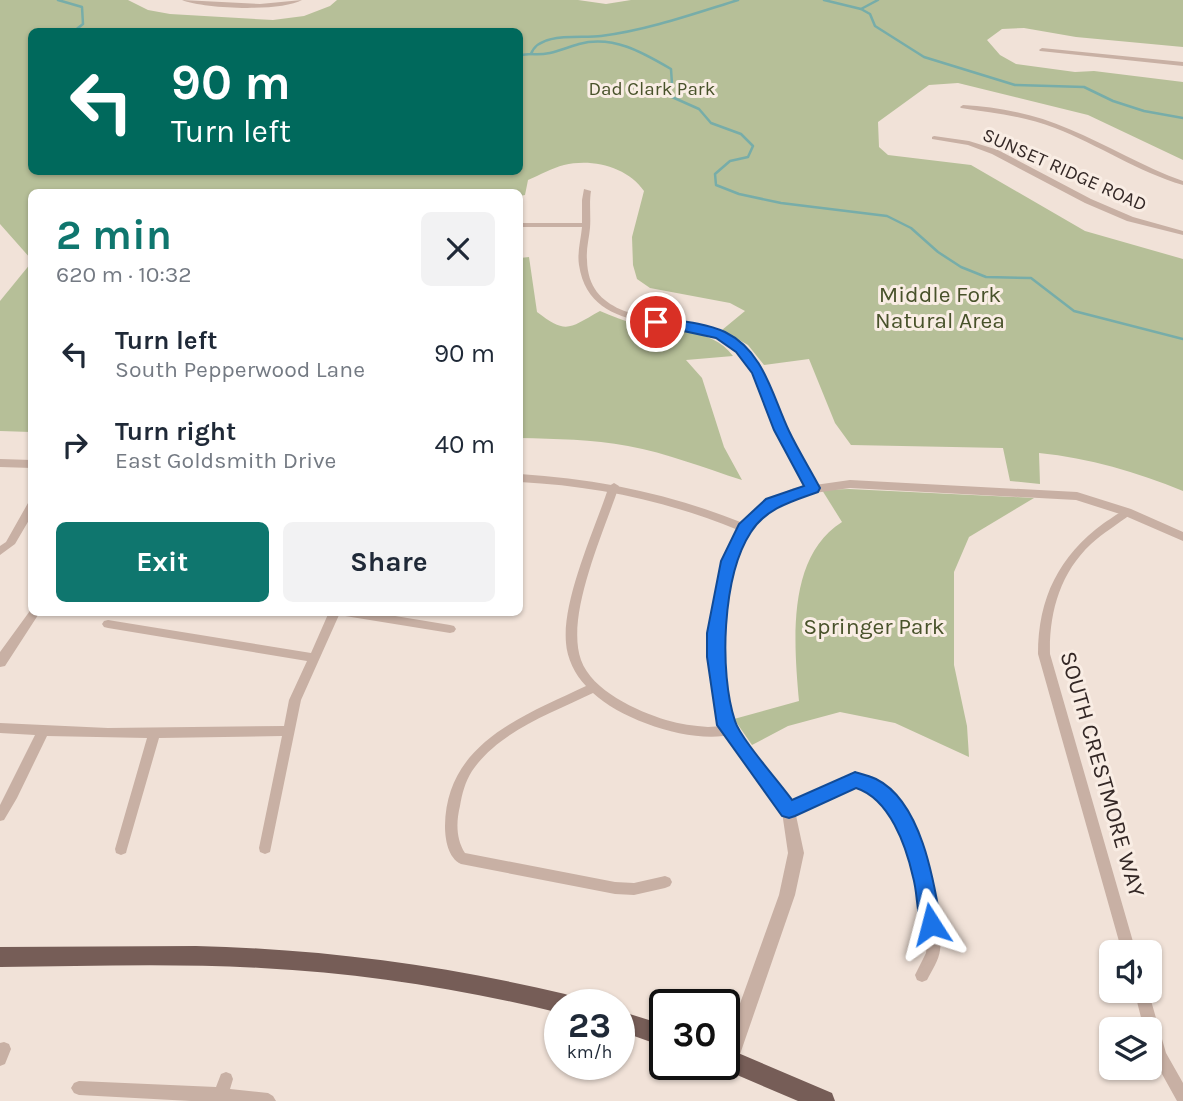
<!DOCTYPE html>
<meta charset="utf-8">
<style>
body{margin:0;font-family:Karla,sans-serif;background:#f2f2f3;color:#1f2937;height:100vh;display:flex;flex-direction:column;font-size:26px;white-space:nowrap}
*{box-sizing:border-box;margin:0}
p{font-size:23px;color:#747a83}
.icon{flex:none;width:38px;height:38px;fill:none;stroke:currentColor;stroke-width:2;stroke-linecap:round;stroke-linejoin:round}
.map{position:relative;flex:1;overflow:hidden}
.panel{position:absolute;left:28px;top:189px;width:495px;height:427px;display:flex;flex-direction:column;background:#fff;border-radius:10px;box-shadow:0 2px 5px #0004}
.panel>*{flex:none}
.banner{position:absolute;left:28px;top:28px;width:495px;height:147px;border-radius:10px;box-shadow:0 2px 5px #0004;background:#00695c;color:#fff;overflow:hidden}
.tools{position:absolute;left:1099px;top:940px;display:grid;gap:14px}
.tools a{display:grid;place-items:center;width:63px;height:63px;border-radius:10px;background:#fff;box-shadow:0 2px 5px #0004;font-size:35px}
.speed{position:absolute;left:544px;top:989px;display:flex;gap:14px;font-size:35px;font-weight:700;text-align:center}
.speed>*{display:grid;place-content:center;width:91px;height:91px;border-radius:50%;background:#fff;box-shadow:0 2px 5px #0004;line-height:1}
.speed small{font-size:18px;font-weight:400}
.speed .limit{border:4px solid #111;border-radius:10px;background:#fff;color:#111}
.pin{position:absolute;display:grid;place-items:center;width:60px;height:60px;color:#fff;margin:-30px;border:4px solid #fff;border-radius:50%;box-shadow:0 2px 7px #0007}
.me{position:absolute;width:77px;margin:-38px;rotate:351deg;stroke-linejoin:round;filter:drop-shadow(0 0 5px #0008)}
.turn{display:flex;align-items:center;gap:24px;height:147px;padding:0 28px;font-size:32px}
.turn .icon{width:91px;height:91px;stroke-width:2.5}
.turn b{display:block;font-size:49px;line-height:60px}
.round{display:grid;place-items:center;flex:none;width:74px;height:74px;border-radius:10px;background:#f2f2f3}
.overview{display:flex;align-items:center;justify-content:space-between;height:119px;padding:0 28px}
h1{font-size:42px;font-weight:700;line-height:52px;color:#0f766e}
.primary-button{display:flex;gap:14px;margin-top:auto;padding:14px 28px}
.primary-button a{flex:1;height:80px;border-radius:10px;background:#0f766e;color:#fff;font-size:28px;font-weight:700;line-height:80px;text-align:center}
.primary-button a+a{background:#f2f2f3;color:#1f2937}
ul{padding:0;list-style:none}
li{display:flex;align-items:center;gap:21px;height:91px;padding:0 28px}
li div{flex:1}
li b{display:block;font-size:26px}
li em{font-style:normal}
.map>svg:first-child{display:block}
.green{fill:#b6bf98;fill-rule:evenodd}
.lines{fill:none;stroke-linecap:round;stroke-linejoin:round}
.stream{stroke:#77ada9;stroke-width:2.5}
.minor{fill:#c8b0a4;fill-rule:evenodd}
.tertiary{fill:#c8b0a4;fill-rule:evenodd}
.primary{fill:#765d57;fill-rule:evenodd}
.route{fill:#1a73e8;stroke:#114b97;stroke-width:2}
.labels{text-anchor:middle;stroke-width:6;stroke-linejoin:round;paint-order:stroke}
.far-park-label{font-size:19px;fill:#48522a;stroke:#f9ede4}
.far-street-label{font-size:19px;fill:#342826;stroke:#f9ede4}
.park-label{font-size:23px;fill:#48522a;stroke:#f9ede4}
.street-label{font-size:23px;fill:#342826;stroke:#f9ede4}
</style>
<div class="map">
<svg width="1183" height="1101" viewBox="0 0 1183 1101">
<rect width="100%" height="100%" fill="#f1e2d8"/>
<g class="green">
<path d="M 0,0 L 128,0 L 148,10 L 170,14 L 273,20 L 304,16 L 330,6 L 337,0 L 578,0 L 606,4 L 631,0 L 1183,0 L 1183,47 L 1076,37 L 1024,28 L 1002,29 L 987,40 L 1000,55 L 1016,64 L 1075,72 L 1094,71 L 1183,82 L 1183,160 L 1088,115 L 958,83 L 929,85 L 878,122 L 879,147 L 888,155 L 971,165 L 1085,231 L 1183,259 L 1183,491 C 1136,472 1090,458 1039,453 L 1040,484 L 1010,481 L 1003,448 L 851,445 L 835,423 L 809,359 L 764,365 L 748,345 L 722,330 L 745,311 L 730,303 L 650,288 L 637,279 L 633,265 L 632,237 L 644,191 C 628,167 592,158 564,165 C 552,168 540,175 528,180 L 525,195 L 520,196 L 520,192 L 32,192 L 31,259 L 0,224 ZM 32,32 L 520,32 L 520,172 L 32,172 Z"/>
<path d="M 529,257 L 537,312 C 567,335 569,328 600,311 C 612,316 624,321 636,324 C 668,332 711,326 733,356 L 686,360 L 702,378 L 724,447 L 742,480 C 704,468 667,453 628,446 C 592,439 556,439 520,438 L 520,258 Z"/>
<path d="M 31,263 L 31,432 L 0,431 L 0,301 Z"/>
<path d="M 849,489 L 1034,498 L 969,537 L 954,572 L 954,665 L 967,726 L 969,757 L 895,723 L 840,712 L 788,726 L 752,745 L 734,719 L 799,701 C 794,644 786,557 842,522 L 822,490 Z"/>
</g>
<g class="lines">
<g class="stream">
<path d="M 58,0 L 82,7 L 83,24 L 73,32"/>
<path d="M 824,0 L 861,9 L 878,0"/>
<path d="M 861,9 L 870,14 L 875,26 L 924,57 L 1015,85 L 1084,87 L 1113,101 L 1144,111 L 1183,118"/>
<path d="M 531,54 C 549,56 562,49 579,44 C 613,35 642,52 671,69 L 672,84"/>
<path d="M 520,55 L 531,54 C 539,31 582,39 601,36 C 648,30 693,14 738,0"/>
<path d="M 670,90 L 672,97 L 699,109 L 711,123 L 741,134 L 753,146 L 748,157 L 730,161 L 715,174 L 716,185 L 739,194 L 781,203 L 887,216 L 911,228 L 938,252 L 961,267 L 986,277 L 1031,278 L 1074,311 L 1183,339"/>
</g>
<g class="minor">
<path d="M 182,0 L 260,4 L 302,0 C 280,12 204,9 182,0 Z"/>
<path d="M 1042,48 L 1183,62 L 1183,66 L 1040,51 L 1039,50 Z"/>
<path d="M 963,105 C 999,107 1035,114 1069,129 C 1108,145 1143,167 1183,181 L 1183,185 C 1138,172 1099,145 1055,128 C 1024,116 993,113 961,108 L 960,107 Z"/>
<path d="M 934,136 L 969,141 L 998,150 L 1091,199 L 1133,217 L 1183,231 L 1183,235 L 1127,221 L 1085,203 L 992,154 L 968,145 L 932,139 L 932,137 Z"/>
<path d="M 584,189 L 591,191 C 589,203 591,217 590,228 C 589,239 586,249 587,260 C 588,314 643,316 683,324 C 705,328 725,333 743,347 C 768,366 773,404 787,432 C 796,451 808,469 818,488 L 817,490 L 813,491 L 808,488 C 798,469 786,451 777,432 C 765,406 760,369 737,350 C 689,311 591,343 579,265 C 577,252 581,239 582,227 L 520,227 L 520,223 L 582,223 L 582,200 Z"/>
<path d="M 614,483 L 619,486 C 604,532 565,615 581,660 C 592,691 637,711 666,720 C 680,724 694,726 708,727 C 717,727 726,725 734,728 L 736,731 L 734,734 C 694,745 623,721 593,693 C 552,713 499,731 472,771 C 465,782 462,794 460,806 C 456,822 456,839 465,853 L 615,882 L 634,883 L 665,876 L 670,878 L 672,882 L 670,886 L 665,888 L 634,895 L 615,894 L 461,864 C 448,858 445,839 445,826 C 446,743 523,716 586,686 C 575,675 567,658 566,643 C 562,599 595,529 609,486 Z"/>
<path d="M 32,502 L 32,515 L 15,544 L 0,555 L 0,546 L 6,542 L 28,503 Z"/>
<path d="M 1127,509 L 1131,510 L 1132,512 L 1131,514 C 1118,524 1103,533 1091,544 C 1060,573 1049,613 1050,654 L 1136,952 L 1122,952 L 1038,654 C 1038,598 1059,556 1104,523 C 1112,518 1119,512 1127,509 Z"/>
<path d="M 329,612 L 371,612 L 450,625 L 454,626 L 456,629 L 454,632 L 450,633 L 339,615 L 301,700 L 270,852 L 265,854 L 260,852 L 259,848 L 282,736 L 159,738 L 127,849 L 126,853 L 121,855 L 116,853 L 115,849 L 147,738 L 47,736 L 17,798 L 4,820 L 0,821 L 0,805 L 35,735 L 0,733 L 0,723 L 108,728 L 284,726 L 289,700 L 307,661 L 108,628 L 104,627 L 102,624 L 104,621 L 108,620 L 311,653 Z"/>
<path d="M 855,775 C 913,795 925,853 935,907 C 937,920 943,936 940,950 C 939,960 932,970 927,980 L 922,982 L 917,980 L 915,975 L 926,953 L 927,941 C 926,929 923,916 921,904 C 913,856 903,808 855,786 L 789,815 L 785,814 L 783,810 L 785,806 Z"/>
<path d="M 1134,990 L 1148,990 L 1166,1053 L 1183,1083 L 1183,1101 L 1177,1101 L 1152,1056 L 1150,1049 L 1150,1029 L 1144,1029 Z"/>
<path d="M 4,1042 L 9,1044 L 11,1049 L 5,1064 L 0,1066 L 0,1043 Z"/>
<path d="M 226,1072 L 231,1074 L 233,1079 L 230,1089 L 268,1093 L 273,1096 L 276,1101 L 191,1101 L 79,1095 L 74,1093 L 71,1088 L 74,1083 L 79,1081 L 216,1087 L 221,1074 Z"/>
</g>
<g class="tertiary">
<path d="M 0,459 L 32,460 L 32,468 L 0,467 Z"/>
<path d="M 520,474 C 598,479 671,494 743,523 L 767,500 L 794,488 L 850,480 L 1077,492 L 1131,509 L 1183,532 L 1183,541 L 1123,515 L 1076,500 L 850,488 L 800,495 L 775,506 L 750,530 L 735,561 L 723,633 L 723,657 L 733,724 L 794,806 L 804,853 L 795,895 L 738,1060 L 735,1066 L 729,1068 L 722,1064 L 724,1064 L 724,1048 L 779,895 L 788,853 L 782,812 L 719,725 L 709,657 L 709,633 L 723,561 L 738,530 C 667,501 596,486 520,482 Z"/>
<path d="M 32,608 L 32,612 L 40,612 L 5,666 L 0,667 L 0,652 Z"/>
</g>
<g class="primary">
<path d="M 196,946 C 321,949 443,965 565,994 L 573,997 L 576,1004 L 560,1004 L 560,1013 C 462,989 362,973 261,968 C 174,963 87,966 0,967 L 0,947 Z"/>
<path d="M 620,1011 L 665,1025 L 665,1047 L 620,1031 Z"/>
<path d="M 724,1047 L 832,1093 L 835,1101 L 798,1101 L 716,1066 L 724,1064 Z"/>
</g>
</g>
<path class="route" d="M 656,318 C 678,321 704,322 725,332 C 764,351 772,395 789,431 C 798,450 810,469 820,488 L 818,492 C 793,501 766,508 751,532 C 722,576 719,673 735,721 C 740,738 780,783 792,800 L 855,772 C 862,774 870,776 876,779 C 921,801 934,880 941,924 L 938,930 L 931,933 L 923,930 C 916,914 918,894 913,877 C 906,846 890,799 856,788 L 795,816 L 789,818 L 782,816 L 717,725 L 707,657 L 707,633 L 721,561 L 739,524 L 766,499 L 804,486 L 774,430 L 752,373 L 736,352 L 716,338 L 651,324 L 649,322 Z"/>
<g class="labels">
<g class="far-park-label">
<text x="652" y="95">Dad Clark Park</text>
</g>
<g class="far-street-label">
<text transform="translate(1065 169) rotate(24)" y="7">SUNSET RIDGE ROAD</text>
</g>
<g class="park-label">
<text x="940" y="302">Middle Fork<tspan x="940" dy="26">Natural Area</tspan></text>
<text x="874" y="634">Springer Park</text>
</g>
<g class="street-label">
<text transform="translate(1103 774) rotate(74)" y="8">SOUTH CRESTMORE WAY</text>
</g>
</g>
</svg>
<div class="tools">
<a><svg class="icon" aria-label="sound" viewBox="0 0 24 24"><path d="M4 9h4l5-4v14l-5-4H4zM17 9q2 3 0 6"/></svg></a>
<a><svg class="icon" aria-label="layers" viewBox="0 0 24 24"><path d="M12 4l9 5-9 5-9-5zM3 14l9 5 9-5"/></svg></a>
</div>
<div class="speed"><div>23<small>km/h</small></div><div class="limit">30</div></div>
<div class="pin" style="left:656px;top:322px;background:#d93025"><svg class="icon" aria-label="arrive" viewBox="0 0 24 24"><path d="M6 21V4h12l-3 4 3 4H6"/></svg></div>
<svg class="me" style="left:931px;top:924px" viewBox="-20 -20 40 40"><path d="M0-17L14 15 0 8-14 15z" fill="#1a73e8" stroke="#fff" stroke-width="4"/></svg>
<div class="banner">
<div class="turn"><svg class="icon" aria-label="left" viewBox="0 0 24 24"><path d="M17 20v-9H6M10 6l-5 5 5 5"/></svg><div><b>90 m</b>Turn left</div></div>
</div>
<section class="panel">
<div class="overview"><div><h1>2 min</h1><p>620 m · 10:32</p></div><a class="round"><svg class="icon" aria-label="close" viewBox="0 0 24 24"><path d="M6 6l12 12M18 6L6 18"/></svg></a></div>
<ul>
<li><svg class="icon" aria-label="left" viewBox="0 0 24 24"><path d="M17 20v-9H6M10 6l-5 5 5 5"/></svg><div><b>Turn left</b><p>South Pepperwood Lane</p></div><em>90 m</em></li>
<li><svg class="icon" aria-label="right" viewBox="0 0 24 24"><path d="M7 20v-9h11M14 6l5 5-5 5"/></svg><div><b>Turn right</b><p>East Goldsmith Drive</p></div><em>40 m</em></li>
</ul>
<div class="primary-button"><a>Exit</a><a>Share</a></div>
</section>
</div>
